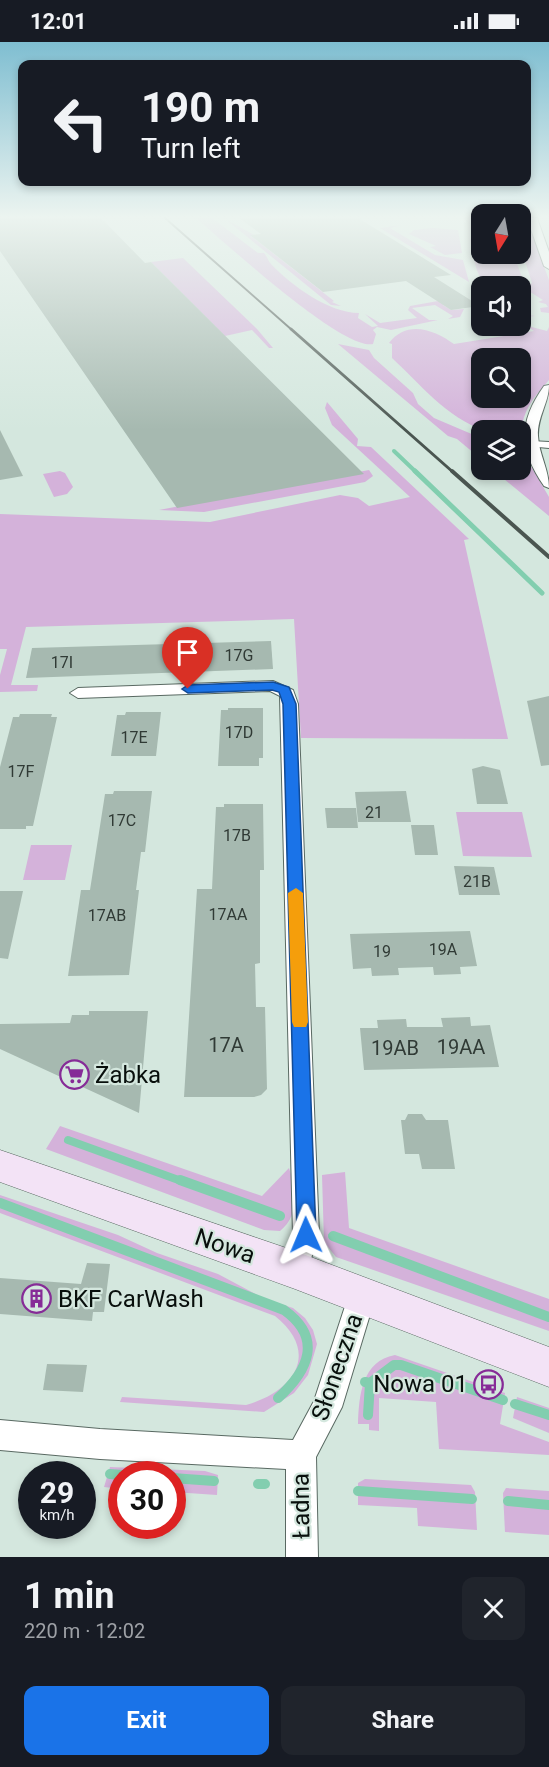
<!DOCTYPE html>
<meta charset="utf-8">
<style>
body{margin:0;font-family:Roboto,sans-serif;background:#20242c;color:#f1f3f6;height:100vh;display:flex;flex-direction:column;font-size:22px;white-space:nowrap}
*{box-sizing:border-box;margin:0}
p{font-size:20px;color:#9ea1a6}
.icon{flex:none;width:33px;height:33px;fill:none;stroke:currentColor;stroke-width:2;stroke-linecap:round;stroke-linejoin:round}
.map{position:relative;height:1515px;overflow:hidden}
.drawer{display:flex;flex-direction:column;background:#171b24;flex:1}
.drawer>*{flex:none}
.guide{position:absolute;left:18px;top:18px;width:513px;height:126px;border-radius:12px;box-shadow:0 3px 9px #0003;background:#171b24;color:#f1f3f6;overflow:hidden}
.needle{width:39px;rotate:191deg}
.buttons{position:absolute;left:471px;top:162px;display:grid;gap:12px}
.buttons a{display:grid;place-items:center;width:60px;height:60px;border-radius:12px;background:#171b24;box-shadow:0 3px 9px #0003;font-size:30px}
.speed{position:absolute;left:18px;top:1419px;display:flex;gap:12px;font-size:30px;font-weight:700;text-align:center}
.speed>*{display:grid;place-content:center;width:78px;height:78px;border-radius:50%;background:#171b24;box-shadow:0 3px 9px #0003;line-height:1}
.speed small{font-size:15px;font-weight:400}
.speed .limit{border:9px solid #d22;background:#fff;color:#111}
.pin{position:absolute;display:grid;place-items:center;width:51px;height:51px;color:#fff;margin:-62px -26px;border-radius:50% 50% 50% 0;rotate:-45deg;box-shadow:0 0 6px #0007}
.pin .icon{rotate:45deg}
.me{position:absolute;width:66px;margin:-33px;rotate:359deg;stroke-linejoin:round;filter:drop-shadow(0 0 4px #0008)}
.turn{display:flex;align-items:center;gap:21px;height:126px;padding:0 24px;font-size:27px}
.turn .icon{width:78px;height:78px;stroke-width:2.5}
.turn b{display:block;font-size:42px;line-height:51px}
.round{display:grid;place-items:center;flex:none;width:63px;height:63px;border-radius:12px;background:#20242c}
.overview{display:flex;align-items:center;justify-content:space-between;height:102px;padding:0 24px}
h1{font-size:36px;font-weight:700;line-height:45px}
.cta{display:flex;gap:12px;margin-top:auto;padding:12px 24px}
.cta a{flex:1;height:69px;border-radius:12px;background:#1a73e8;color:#fff;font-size:24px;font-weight:700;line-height:69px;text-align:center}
.cta a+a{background:#20242c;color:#f1f3f6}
.status{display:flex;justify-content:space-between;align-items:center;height:42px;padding:0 30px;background:#171b24;direction:ltr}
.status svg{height:16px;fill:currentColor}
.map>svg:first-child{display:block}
.green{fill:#d4b2da;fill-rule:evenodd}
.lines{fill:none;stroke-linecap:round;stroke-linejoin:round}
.stream-far3{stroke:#82ceaf;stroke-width:4}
.stream-far2{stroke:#82ceaf;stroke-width:5}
.stream-far1{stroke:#82ceaf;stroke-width:8}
.stream{stroke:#82ceaf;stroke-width:10}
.building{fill:#a6b9b0}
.minor-casing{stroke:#596962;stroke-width:2}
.tertiary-casing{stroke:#596962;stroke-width:2}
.secondary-casing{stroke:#596962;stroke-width:1}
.minor{fill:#fff;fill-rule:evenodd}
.tertiary{fill:#fff;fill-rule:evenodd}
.secondary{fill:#f3e3f6;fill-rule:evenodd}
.rail-far2{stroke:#4a5550;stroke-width:2}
.rail-far1{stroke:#4a5550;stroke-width:3}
.rail{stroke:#4a5550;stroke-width:4}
.route{fill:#1a73e8;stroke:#114b97;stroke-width:1.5}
.slow{fill:#f59e0b}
.labels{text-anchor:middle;stroke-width:4.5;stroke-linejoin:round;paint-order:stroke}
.number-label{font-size:16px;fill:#303a35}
.near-number-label{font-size:20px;fill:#303a35}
.near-poi-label{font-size:24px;fill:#080f0c;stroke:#d4e7de;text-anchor:start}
.near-street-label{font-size:24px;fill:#080f0c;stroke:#d4e7de}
</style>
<div class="status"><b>12:01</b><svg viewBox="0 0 49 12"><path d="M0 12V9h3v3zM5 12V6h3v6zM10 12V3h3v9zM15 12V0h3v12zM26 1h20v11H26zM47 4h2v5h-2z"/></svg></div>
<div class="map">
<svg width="549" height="1515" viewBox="0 0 549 1515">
<rect width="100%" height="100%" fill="#d4e7de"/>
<g class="green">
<path d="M 196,176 L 212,176 L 258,211 L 264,211 C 267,214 268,219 271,222 C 292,244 329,271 359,271 L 358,276 L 372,285 L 378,284 L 365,272 L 380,281 L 417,276 L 408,268 L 410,264 L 438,259 L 453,261 L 443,263 L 451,268 L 464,267 L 460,275 L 448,277 L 453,274 L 435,263 L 412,266 L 429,278 L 438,278 L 391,288 L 377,285 L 373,288 L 376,292 L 373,302 C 343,309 223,199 196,176 Z"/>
<path d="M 224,176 L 254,193 L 251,194 L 334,259 L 332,260 L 341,264 L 331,263 Z"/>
<path d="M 521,176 L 526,176 L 549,238 L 549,271 L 541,270 L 540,266 L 548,265 L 546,262 L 538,260 L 543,258 L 527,248 L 521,249 L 532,241 L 521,206 Z"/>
<path d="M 402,183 L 390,186 L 435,213 L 463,218 L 469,240 L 380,186 Z"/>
<path d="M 432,186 L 458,188 L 462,211 L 445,213 L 430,205 L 436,204 L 409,192 L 414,188 Z"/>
<path d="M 470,197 L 477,197 L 481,202 L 473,206 L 481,207 L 482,212 L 514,212 L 523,239 C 511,248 485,246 478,231 C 474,221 472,208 470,197 Z"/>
<path d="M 183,216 L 257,287 L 273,306 L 269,306 L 252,288 L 225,294 L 151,220 Z"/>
<path d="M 521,272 L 535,274 L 525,275 L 528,284 L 547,289 L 549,285 L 549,338 C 537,352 526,363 522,383 L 517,383 L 517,388 C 506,389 493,391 484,388 C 448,377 418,340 392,316 L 392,302 L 389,301 C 407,277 435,288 454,302 L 534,289 L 521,280 ZM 482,316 L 520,316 L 520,356 L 482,356 Z"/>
<path d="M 338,302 L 369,308 L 374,316 L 413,351 L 418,362 L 434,376 L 481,396 L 481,417 L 457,397 L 448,394 Z"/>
<path d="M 327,360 L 358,397 L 357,404 L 371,405 L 469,497 L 464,498 L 508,697 L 301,696 L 294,577 L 26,585 L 11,643 L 38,643 L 37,649 L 0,650 L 0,633 L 7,607 L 0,607 L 0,472 L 210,480 L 340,453 L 358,456 L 369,464 L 410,455 L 332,383 L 325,366 Z"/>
<path d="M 521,407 L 549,455 L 549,474 L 493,428 L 520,428 Z"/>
<path d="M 369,428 L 373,434 L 365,440 L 204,470 L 159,468 Z"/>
<path d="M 60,429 L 65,431 L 73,445 L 67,452 L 54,455 L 43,432 Z"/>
<path d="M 456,770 L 522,770 L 532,815 L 463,814 Z"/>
<path d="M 31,803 L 72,803 L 65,838 L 23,838 Z"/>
<path d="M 60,1084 L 262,1154 L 289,1126 C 296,1148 300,1173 280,1189 L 264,1188 L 46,1107 Z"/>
<path d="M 345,1130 L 349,1186 L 549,1257 L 549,1289 L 336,1215 L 324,1200 L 322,1133 Z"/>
<path d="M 0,1153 L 118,1193 L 157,1211 L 218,1232 L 265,1257 L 293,1266 L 305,1276 L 313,1288 L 317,1302 L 308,1333 L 294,1351 L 264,1370 L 120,1360 L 122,1355 L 246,1363 C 294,1350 321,1311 275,1274 L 0,1171 Z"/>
<path d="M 395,1313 L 505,1351 L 500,1382 L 549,1400 L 549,1413 L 439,1407 L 436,1360 L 379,1356 L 379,1389 L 369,1388 L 369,1382 L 358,1382 C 359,1353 362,1319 395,1313 Z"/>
<path d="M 517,1355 L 549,1366 L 549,1391 L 513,1376 Z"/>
<path d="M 110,1425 L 205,1429 L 218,1433 L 217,1453 L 173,1450 L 172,1432 L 122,1432 L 121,1447 L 104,1445 Z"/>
<path d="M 365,1437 L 471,1443 L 475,1450 L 477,1488 L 418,1484 L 417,1466 L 358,1463 L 358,1441 Z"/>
<path d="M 506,1446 L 549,1449 L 549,1493 L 505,1490 L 503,1451 Z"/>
</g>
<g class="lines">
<path class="stream-far3" d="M 394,409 L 417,431"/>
<path class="stream-far2" d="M 415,429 L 542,551"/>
<path class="stream-far1" d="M 68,1098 L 184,1140"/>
<g class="stream">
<path d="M 180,1138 L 280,1174"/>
<path d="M 0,1161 L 284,1268 C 323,1296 309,1328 278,1356"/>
<path d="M 333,1194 L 549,1275"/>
<path d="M 365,1340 L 370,1341 L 394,1323 L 401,1323 L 503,1358"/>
<path d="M 515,1362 L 549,1373"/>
<path d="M 368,1373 L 370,1341"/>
<path d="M 57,1428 L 76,1430"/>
<path d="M 110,1432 L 122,1433"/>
<path d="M 172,1436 L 214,1439"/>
<path d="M 258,1442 L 265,1442"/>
<path d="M 358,1449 L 472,1457"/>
<path d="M 508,1459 L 549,1463"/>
</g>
</g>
<g class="building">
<path d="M 0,176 L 101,176 L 145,221 L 151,220 L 364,432 L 177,466 L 0,209 Z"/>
<path d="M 239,176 L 358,176 L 451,233 L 434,235 L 480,264 L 451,268 L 406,239 L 323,250 L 250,193 L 261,192 Z"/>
<path d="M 0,388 L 23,434 L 0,438 Z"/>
<path d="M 271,599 L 273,627 L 26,636 L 32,606 Z"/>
<path d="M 549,654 L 549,723 L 541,724 L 527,659 Z"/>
<path d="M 228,666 L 263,666 L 263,716 L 259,716 L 259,724 L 218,724 L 221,668 L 228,668 Z"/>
<path d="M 126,670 L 161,670 L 156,714 L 111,714 L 117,673 L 125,673 Z"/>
<path d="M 20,672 L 52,672 L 51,675 L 57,675 L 33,784 L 26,784 L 26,787 L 0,787 L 0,725 L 13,675 L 19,675 Z"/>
<path d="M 483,724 L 500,728 L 508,762 L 477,762 L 472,727 Z"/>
<path d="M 114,749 L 152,749 L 145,810 L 141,810 L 136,848 L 139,848 L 129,933 L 68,934 L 81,848 L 90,848 L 105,752 L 113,752 Z"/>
<path d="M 406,749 L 411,780 L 358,780 L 355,750 Z"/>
<path d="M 224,762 L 263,762 L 264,828 L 260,828 L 260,921 L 255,922 L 256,965 L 265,965 L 267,1047 L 261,1053 L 254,1055 L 184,1055 L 197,847 L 212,847 L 216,765 L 224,765 Z"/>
<path d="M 325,766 L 356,766 L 358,786 L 327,786 Z"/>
<path d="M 411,783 L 434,783 L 438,813 L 415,813 Z"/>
<path d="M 454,824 L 494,825 L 500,853 L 459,853 Z"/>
<path d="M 0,849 L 23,849 L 8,917 L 0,916 Z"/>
<path d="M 470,889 L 477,924 L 460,925 L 461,932 L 434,933 L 433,925 L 398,926 L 399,933 L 372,934 L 371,926 L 353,927 L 350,892 Z"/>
<path d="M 89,969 L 148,969 L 139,1071 L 0,1007 L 0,982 L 70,981 L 72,973 L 89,973 Z"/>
<path d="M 470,975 L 471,984 L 490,983 L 499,1025 L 364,1028 L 360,986 L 378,986 L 377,978 L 406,977 L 407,985 L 443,985 L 441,976 Z"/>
<path d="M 408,1072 L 422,1072 L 426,1078 L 448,1078 L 455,1127 L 422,1127 L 419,1112 L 405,1112 L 401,1078 L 405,1078 Z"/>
<path d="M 87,1221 L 110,1222 L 104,1270 L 93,1270 L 92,1279 L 0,1272 L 0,1236 L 81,1242 Z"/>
<path d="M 47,1322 L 87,1323 L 83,1350 L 43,1348 Z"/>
</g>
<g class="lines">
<defs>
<g id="minor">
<path d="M 531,399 L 549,400 L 549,406 L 527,404 L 525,402 Z"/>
<path d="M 273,639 L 293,648 L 298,662 L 319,1193 L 304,1237 L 295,1241 L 286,1237 L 282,1228 L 293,1193 L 280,654 L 270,649 L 78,656 L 70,651 L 78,646 Z"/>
<path d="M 361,1242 L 371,1246 L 375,1256 L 342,1365 L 316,1415 L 318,1515 L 286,1515 L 286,1427 L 100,1417 L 0,1408 L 0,1378 L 100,1387 L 293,1398 L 314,1359 L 351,1246 Z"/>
</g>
<g id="tertiary">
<path d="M 527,176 L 537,176 L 549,210 L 549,227 L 544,224 Z"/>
<path d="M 549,343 C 549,361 537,375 538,394 C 539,413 549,427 549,446 L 544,444 C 519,408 518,380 544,344 Z"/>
</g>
<path id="secondary" d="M 0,1108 L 295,1209 L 549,1305 L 549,1345 L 295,1247 L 0,1140 Z"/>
</defs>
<use href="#minor" class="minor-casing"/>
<use href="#tertiary" class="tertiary-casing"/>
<use href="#secondary" class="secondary-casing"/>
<use href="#minor" class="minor"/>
<use href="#tertiary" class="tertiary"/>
<use href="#secondary" class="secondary"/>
<path class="rail-far2" d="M 165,176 L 292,288"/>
<path class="rail-far1" d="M 291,287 L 454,431"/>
<path class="rail" d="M 452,429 L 549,515"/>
</g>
<linearGradient id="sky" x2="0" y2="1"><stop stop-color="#7fbed1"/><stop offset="0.45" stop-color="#ecf4f0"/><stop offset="1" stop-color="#ecf4f0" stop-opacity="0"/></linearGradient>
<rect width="549" height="388" fill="url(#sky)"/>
<path class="route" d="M 273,640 L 289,645 L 296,662 L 316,1193 L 313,1199 L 306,1202 L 300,1199 L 297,1193 L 283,662 L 279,650 L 272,648 L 188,651 L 182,647 L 188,643 Z"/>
<path class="slow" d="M 296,846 L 303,851 L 308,980 L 306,985 L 294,985 L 292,980 L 288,851 Z"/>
<defs>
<symbol id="supermarket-ring" viewBox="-11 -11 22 22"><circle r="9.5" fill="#d4e7de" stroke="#862b97" stroke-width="1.5"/><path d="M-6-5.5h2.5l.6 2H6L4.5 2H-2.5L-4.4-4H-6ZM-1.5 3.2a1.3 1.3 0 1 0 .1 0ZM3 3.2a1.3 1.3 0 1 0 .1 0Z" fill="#862b97"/></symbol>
<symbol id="building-ring" viewBox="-11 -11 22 22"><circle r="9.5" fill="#d4e7de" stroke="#862b97" stroke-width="1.5"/><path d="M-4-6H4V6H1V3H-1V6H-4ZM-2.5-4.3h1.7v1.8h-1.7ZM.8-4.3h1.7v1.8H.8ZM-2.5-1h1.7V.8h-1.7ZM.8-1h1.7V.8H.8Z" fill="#862b97"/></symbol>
<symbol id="bus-ring" viewBox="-11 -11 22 22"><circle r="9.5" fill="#d4e7de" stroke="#862b97" stroke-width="1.5"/><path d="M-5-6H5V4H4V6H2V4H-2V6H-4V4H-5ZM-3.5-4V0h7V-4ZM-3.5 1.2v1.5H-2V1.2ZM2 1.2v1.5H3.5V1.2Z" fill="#862b97"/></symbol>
</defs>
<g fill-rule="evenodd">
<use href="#supermarket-ring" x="58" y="1016" width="33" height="33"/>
<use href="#building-ring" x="20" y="1240" width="33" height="33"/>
<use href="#bus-ring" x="472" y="1326" width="33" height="33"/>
</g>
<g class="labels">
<g class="number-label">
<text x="239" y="619">17G</text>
<text x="62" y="626">17I</text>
<text x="239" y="696">17D</text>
<text x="134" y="701">17E</text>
<text x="21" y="735">17F</text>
<text x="374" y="776">21</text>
<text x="122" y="784">17C</text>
<text x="237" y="799">17B</text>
<text x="477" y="845">21B</text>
<text x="228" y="878">17AA</text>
<text x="107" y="879">17AB</text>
<text x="443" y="913">19A</text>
<text x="382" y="915">19</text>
</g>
<g class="near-number-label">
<text x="226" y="1010">17A</text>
<text x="461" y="1012">19AA</text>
<text x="395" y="1013">19AB</text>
</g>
<g class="near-poi-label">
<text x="95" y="1041">Żabka</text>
<text x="58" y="1265">BKF CarWash</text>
<text x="468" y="1350" text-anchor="end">Nowa 01</text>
</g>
<g class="near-street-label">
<text transform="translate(225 1204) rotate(19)" y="8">Nowa</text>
<text transform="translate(337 1325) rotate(-71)" y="8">Słoneczna</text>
<text transform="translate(301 1464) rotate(-91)" y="8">Ładna</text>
</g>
</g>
</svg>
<div class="buttons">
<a><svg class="needle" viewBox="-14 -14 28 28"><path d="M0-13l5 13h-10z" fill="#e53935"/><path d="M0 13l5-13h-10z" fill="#9ea1a6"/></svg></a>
<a><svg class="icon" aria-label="sound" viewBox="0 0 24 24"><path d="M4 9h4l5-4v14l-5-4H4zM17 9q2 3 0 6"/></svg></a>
<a><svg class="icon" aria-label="search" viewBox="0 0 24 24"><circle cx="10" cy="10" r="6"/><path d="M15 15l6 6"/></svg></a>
<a><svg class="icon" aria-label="layers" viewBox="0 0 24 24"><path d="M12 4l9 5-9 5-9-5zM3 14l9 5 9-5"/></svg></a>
</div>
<div class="speed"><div>29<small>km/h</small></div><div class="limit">30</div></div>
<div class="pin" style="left:188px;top:647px;background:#d93025"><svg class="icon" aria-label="arrive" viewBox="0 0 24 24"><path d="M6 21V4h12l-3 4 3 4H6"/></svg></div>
<svg class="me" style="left:306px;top:1193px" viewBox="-20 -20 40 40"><path d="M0-17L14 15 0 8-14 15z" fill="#1a73e8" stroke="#fff" stroke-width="4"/></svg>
<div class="guide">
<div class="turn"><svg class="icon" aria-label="left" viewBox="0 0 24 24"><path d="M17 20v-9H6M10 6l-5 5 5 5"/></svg><div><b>190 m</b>Turn left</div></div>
</div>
</div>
<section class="drawer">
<div class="overview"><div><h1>1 min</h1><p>220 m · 12:02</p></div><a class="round"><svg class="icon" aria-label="close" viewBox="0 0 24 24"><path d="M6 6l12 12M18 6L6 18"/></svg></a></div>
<div class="cta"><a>Exit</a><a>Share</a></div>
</section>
